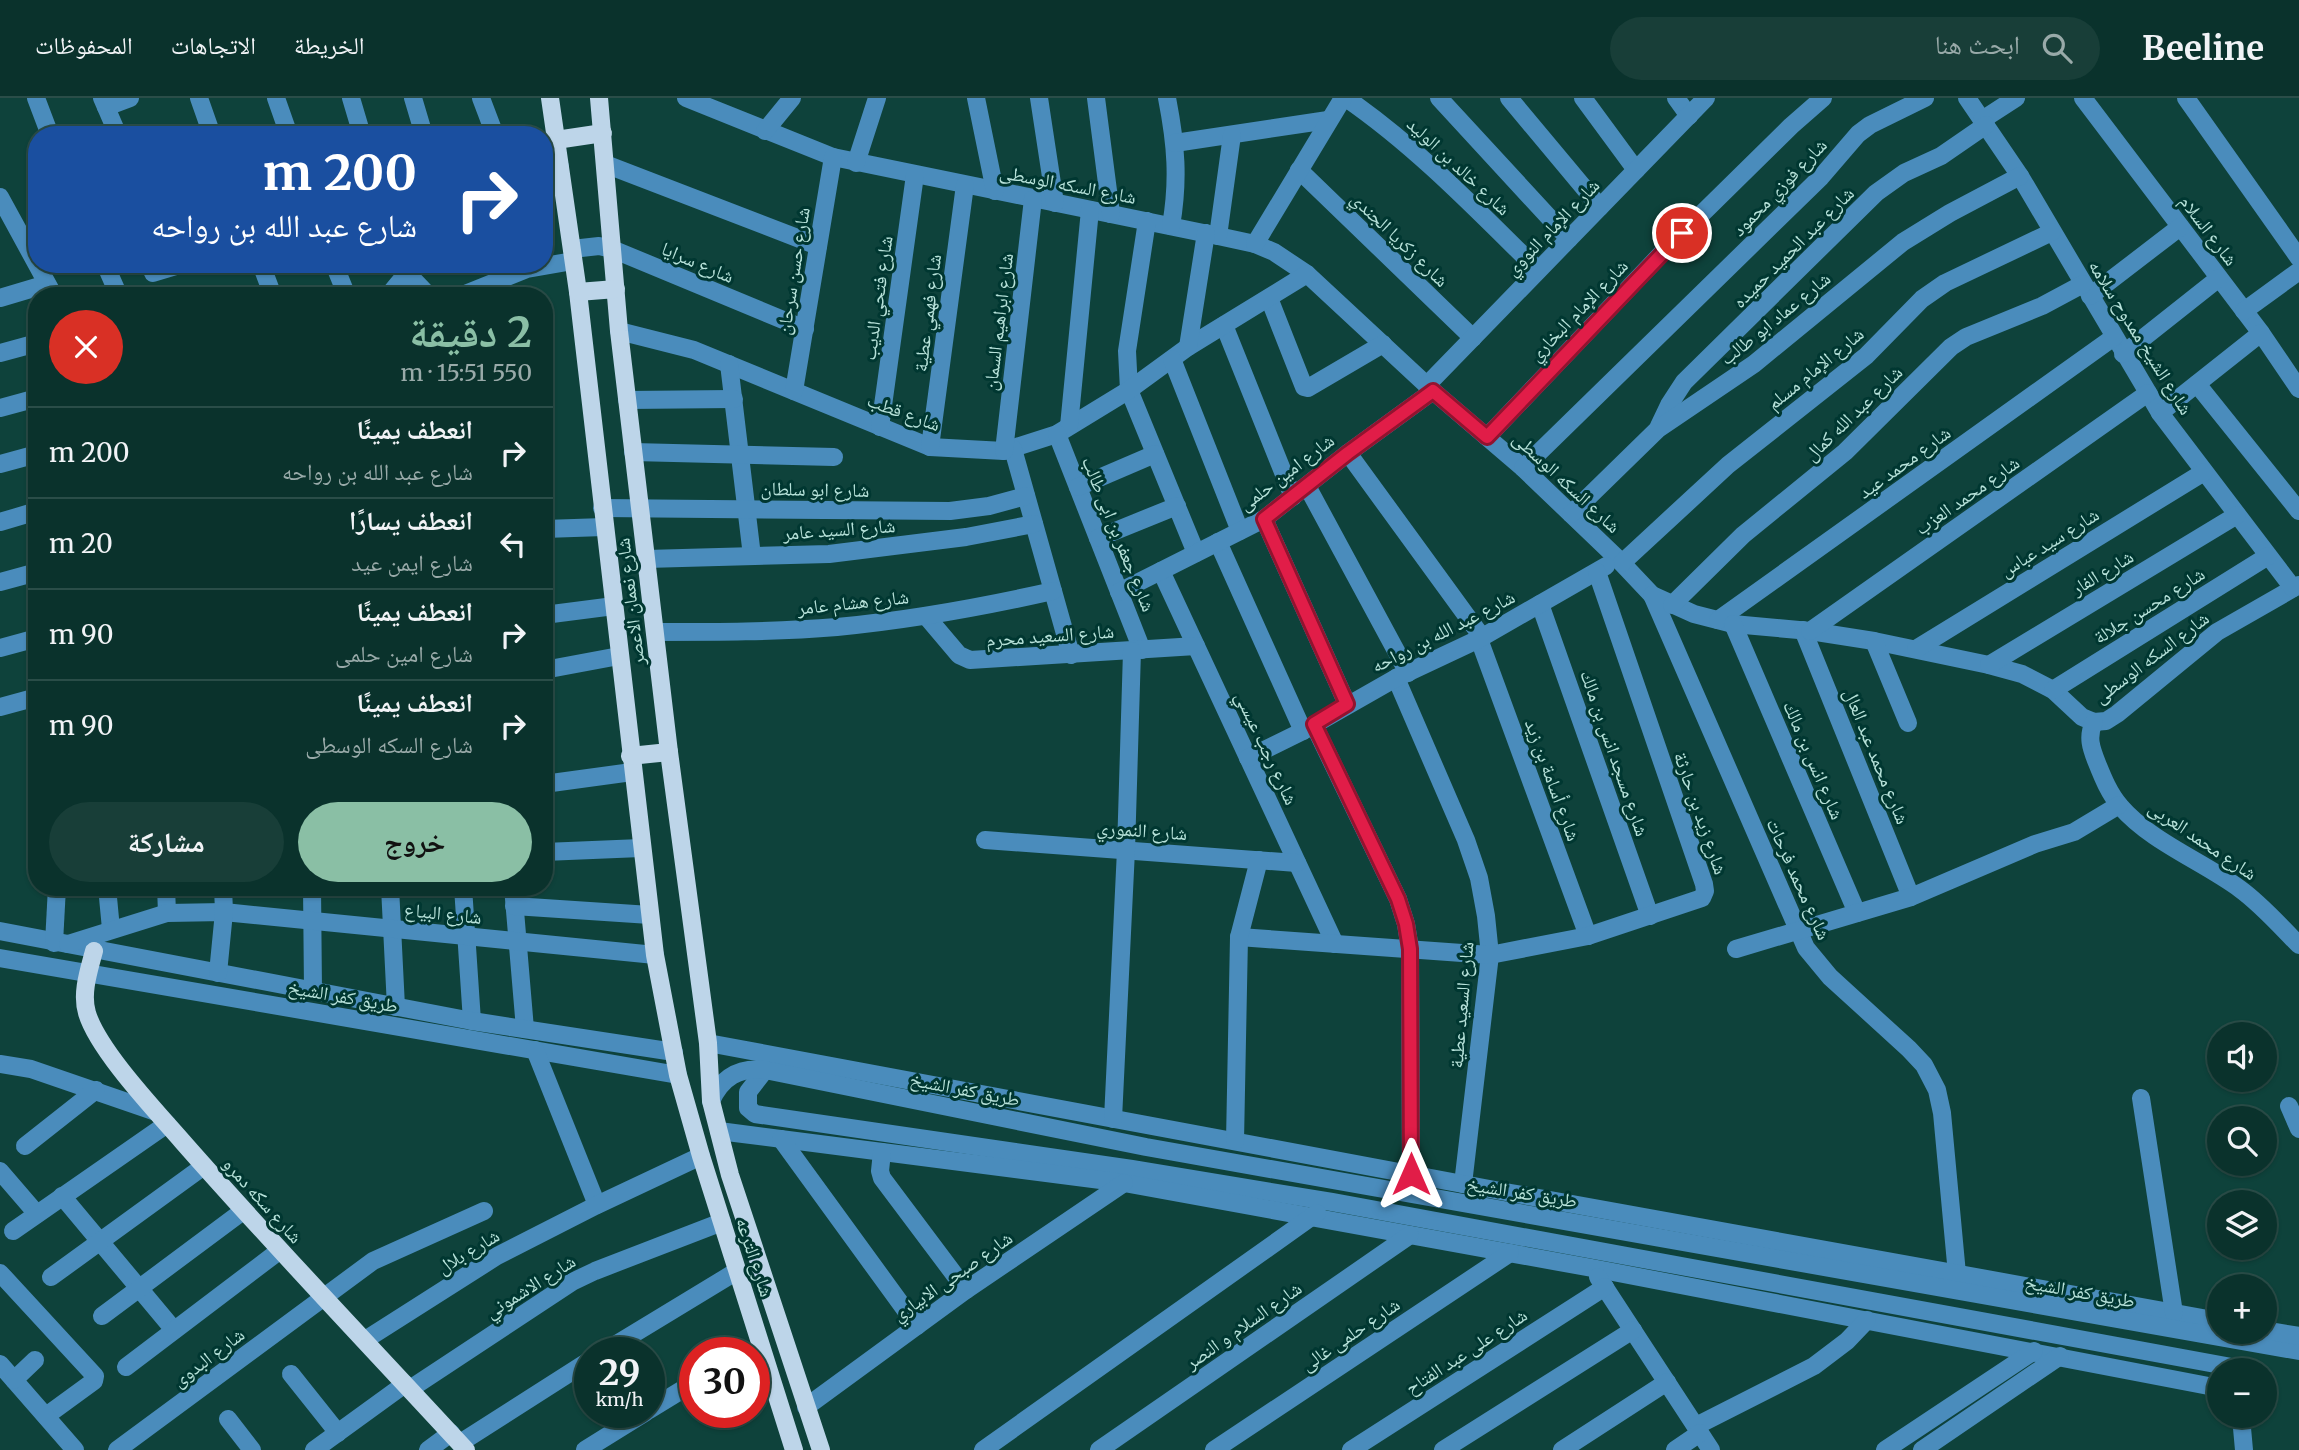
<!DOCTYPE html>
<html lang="ar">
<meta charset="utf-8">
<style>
body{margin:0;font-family:Merriweather,"Noto Naskh Arabic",serif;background:#183e38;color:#f1f3f6;direction:rtl;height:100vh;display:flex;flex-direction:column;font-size:26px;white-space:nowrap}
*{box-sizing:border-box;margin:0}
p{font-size:23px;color:#99aaa9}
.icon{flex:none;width:38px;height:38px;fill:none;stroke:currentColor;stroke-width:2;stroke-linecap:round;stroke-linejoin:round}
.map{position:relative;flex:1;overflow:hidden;direction:ltr}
.drawer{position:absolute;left:28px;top:189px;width:525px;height:609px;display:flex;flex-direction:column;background:#0a322c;border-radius:28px;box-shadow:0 2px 5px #0004,0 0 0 2px #2a4d48;direction:rtl}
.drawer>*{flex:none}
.hud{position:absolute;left:28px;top:28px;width:525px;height:147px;border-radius:28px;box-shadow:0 2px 5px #0004,0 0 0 2px #2a4d48;direction:rtl;background:#1a4fa0;color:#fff;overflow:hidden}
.buttons{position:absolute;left:2207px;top:924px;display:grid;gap:14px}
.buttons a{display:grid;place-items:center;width:70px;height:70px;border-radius:50%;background:#0a322c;box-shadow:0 2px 5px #0004,0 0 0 2px #2a4d48;font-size:35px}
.speed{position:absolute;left:574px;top:1239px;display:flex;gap:14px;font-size:35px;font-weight:700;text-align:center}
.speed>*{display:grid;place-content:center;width:91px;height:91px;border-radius:50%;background:#0a322c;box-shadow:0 2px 5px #0004,0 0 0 2px #2a4d48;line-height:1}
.speed small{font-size:18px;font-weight:400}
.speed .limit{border:10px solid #d22;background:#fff;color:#111}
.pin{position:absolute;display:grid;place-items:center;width:60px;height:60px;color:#fff;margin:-30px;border:4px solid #fff;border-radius:50%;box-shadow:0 2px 7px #0007}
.me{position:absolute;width:77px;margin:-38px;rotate:0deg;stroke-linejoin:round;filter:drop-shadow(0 0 5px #0008)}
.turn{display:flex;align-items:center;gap:24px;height:147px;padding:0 21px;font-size:32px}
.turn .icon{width:91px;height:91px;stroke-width:2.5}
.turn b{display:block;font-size:49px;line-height:60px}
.round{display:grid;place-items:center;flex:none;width:74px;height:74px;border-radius:37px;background:#183e38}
.summary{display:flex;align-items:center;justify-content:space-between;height:119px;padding:0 21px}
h1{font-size:42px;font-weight:700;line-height:52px;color:#8abfa5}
.action{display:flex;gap:14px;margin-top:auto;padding:14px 21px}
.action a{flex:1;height:80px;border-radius:42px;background:#8abfa5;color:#111;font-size:28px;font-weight:700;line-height:80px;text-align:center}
.action a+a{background:#183e38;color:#f1f3f6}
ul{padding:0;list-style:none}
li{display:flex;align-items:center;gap:21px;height:91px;padding:0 21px;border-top:2px solid #2a4d48}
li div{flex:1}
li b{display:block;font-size:26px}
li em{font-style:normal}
header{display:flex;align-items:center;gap:42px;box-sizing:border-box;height:98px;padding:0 35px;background:#0a322c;border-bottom:2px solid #2a4d48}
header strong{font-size:33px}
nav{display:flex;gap:38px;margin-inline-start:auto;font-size:24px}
.search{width:490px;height:63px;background:#183e38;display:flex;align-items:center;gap:18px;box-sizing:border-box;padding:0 24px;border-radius:38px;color:#99aaa9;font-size:26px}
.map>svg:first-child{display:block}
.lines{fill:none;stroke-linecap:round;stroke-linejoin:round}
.minor{stroke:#4a8cbc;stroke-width:18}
.major{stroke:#bdd5e9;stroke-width:18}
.route-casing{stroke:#92132f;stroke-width:18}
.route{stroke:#e11d48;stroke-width:12}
.labels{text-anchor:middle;stroke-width:6;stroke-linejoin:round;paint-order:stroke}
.street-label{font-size:19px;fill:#b7e2da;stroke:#003731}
</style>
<header>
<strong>Beeline</strong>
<div class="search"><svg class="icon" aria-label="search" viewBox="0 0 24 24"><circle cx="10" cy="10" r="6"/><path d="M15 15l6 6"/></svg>ابحث هنا</div>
<nav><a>الخريطة</a><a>الاتجاهات</a><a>المحفوظات</a></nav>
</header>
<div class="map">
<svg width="2299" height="1352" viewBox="0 0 2299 1352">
<rect width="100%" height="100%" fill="#0e423b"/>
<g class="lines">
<g class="minor">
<path d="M 36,0 L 50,37"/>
<path d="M 102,0 L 118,37"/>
<path d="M 199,0 L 212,37"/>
<path d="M 276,0 L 289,37"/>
<path d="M 351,0 L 362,37"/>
<path d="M 413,0 L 424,37"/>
<path d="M 481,0 L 495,37"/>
<path d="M 686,0 L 833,59 L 1218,138 L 1255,146 L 1274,154 L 1307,176 L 1433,293 L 1523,370 L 1618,461 L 1652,497 L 1694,516 L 1733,526 L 1810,533 L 1874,543 L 1989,567 L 2022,576 L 2053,592 L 2082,619 L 2094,624 L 2106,623 L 2117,616 L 2217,534 L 2299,487"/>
<path d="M 976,0 L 995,93"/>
<path d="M 1039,0 L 1055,105"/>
<path d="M 1096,0 L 1111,116"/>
<path d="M 1167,0 C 1176,46 1179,82 1171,128"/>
<path d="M 1346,0 C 1417,49 1477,112 1538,172"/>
<path d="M 1439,0 L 1569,141"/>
<path d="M 1509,0 L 1600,109"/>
<path d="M 1583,0 L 1636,72"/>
<path d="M 1676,0 L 1689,18"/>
<path d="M 1967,0 L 2020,78 L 2160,315 L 2293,490"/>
<path d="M 2083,0 L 2261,235 L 2299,291"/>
<path d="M 2186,0 L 2299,160"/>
<path d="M 106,9 L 130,0"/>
<path d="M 1982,22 L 2016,0"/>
<path d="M 765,33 L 792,0"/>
<path d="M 1175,45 L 1328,22"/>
<path d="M 856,65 L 877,0"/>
<path d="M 605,66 L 818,148"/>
<path d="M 544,71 L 560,69"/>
<path d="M 1299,72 L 1473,240"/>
<path d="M 0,99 L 54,198"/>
<path d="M 1147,123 L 1127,253 L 1129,292 L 1196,455"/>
<path d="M 1218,138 L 1232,37"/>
<path d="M 1255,146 L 1343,0"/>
<path d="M 572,151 L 599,148 L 612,151 L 805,231"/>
<path d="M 105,166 L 119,198"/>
<path d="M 261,166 L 273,198"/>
<path d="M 334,166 L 347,198"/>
<path d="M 404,166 L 407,175 L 429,198"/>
<path d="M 153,175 L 183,166"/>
<path d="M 388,198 L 407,175"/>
<path d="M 460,198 L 527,171 L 573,163"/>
<path d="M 2090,198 L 2180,129"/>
<path d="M 0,200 L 47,186"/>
<path d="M 1269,200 L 1304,289 L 1308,290 L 1383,246"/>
<path d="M 2244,213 L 2299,173"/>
<path d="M 1224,227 L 1293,399"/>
<path d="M 619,233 L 694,252 L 930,349 L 1004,353 L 1057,336 L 1129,292 L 1188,249 L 1307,176"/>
<path d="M 1188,249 L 1206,135"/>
<path d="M 0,255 L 37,245"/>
<path d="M 2123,256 L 2219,180"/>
<path d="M 1172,261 L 1240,433"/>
<path d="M 729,266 L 752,458"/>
<path d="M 2197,286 L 2299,413"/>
<path d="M 1427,287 L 1706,0"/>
<path d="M 794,293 L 833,59"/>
<path d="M 627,302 L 734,301"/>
<path d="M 0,310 L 37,300"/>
<path d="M 2160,315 L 2261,235"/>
<path d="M 1069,328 L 1090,112"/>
<path d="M 1659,328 L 1669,307 L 1684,284 L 1876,95 L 1904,75 L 1941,58 L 1986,27"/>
<path d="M 880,329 L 915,77"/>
<path d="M 1057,336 L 1142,552"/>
<path d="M 1487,339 L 1664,153 L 1791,28 L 1823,0"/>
<path d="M 930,349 L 965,87"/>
<path d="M 1013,351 L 1071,557"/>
<path d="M 1004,353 L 1033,101"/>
<path d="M 633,354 L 834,359"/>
<path d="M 1348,355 L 1482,539"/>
<path d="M 0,366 L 37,356"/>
<path d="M 1523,370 L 1821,79 L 1858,36 L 1870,27 L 1925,0"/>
<path d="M 1307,388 L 1408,575"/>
<path d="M 1078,389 L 1155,356"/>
<path d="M 602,410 L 950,413 L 989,408 L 1026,398"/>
<path d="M 1571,416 L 1658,331 L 1754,266 L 1903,144 L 1950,115 L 2020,78"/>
<path d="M 1264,421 L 1347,606"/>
<path d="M 0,424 L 37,413"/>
<path d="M 544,431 L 604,429"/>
<path d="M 1098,440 L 1177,408"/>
<path d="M 1218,444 L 1303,633"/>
<path d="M 646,461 L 829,456 L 966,439 L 1034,426"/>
<path d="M 1622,465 L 1728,367 L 1866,258 L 1922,201 L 1945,185 L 2052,134"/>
<path d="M 1161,473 L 1335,846"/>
<path d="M 0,484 L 37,474"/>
<path d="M 1119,494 L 1264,421 L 1348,355 L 1433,293"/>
<path d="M 1652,497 L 1806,850 L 1830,879 L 1909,951 L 1924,967 L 1937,992 L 1942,1015 L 1957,1176"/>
<path d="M 1540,506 L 1650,818"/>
<path d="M 1672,507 L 1743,437 L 1845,354 L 1951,249 L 1966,239 L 2042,208 L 2083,186"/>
<path d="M 544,517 L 614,508"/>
<path d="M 926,518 L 959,557 L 970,562 L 1196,548"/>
<path d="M 1718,522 L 2114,239"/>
<path d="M 1733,526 L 1857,815"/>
<path d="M 1803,532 L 1911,799"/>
<path d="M 1810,533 L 2148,295"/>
<path d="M 655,534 C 715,534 776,534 837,529 C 910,522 982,509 1053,493"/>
<path d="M 1479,541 L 1588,838"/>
<path d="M 1874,543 L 1908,625"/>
<path d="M 0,550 L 37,540"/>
<path d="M 1916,551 L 2204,374"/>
<path d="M 1989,567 L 2237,417"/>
<path d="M 544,572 L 619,558"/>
<path d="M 1396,580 L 1466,742 L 1479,780 L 1486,818 L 1490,857 L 1463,1086"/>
<path d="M 2053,592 L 2268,458"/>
<path d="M 0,609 L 37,599"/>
<path d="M 2094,624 C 2087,639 2091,650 2097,665 C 2103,680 2109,695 2120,708 C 2151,744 2202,763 2240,791 C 2262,807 2280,828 2299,847"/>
<path d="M 1314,627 L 1398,801 L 1406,826 L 1410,851 L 1411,1076"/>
<path d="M 1248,660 L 1303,633 L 1396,580 L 1479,541 L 1606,468"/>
<path d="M 544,686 L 632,674"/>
<path d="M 985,742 L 1297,765"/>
<path d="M 544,754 L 641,750"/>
<path d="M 107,789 L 111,831"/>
<path d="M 166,789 L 167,815"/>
<path d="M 312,789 L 313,893"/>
<path d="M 390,789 L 396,909"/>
<path d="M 463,789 L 472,923"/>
<path d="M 513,789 L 525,931"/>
<path d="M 514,808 L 650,817"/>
<path d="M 0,833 L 472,923 L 674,954"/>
<path d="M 1239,839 L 1490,857 L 1588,838 L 1702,800 L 1705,793 L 1704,786 L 1597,474"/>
<path d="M 54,845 L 57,789"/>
<path d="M 68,846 L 167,815 L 224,814 L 655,857"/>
<path d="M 1736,851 L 1911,799 L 2035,746 L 2074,734 L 2119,707"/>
<path d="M 0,860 L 678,977"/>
<path d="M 218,875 L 224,814 L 223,789"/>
<path d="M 708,945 L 1511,1095 L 2219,1223"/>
<path d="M 535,952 L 597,1107"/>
<path d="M 0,966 L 31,971 L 156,1014"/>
<path d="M 765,972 L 748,994 L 748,1010 L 755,1016 L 1132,1071 L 1332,1104 L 2248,1272"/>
<path d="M 2141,1000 L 2174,1215"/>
<path d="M 711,1003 C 722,979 739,969 765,972 L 1146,1049 L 2299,1253"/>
<path d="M 2289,1008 L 2299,1031"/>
<path d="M 1113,1021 L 1126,752 L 1132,553"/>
<path d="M 719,1033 L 1124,1085 L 1592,1170 L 2219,1290"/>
<path d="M 781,1041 L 917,1228"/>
<path d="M 1235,1043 L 1239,839 L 1259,762"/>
<path d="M 25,1048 L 96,992"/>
<path d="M 882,1054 L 880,1073 L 882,1080 L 966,1192"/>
<path d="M 0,1073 L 37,1116"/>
<path d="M 62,1098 L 174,1232"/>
<path d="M 13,1133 L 167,1026"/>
<path d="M 0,1175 L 95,1278 L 94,1283 L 46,1318"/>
<path d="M 51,1179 L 204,1068"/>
<path d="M 1598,1179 L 1711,1352"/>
<path d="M 102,1218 L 243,1113"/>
<path d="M 2264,1232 L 2299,1238"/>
<path d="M 365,1242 L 497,1158 L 597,1107 L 701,1058"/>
<path d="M 602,1255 L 737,1173"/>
<path d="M 0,1266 L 75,1352"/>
<path d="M 126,1269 L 279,1153"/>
<path d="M 291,1276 L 338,1335"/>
<path d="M 14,1282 L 35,1262"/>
<path d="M 410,1291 L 572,1184 L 595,1173 L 722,1124"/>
<path d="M 806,1309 L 966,1192 L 1124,1085"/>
<path d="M 649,1312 L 685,1290"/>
<path d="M 228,1321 L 252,1352"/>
<path d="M 1696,1328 L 1814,1268 L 1847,1243 L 1867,1222"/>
<path d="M 2242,1330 L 2244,1352"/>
<path d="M 460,1345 L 590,1262"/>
<path d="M 117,1352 L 373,1163 L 484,1113"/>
<path d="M 314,1352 L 405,1286"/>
<path d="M 428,1352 L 451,1335"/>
<path d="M 585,1352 L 646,1314"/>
<path d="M 983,1352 L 1317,1115"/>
<path d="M 1099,1352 L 1410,1137"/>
<path d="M 1214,1352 L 1510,1155"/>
<path d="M 1351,1352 L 1605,1189"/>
<path d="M 1443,1352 L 1633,1232"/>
<path d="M 1562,1352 L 1667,1284"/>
<path d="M 1675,1352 L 1700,1335"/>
<path d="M 1885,1352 L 2034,1253"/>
<path d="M 1922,1352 L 2060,1258"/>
</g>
<g class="major">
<path d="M 550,0 L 578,194 L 655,857 L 678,977 L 701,1058 L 794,1352"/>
<path d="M 599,0 L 619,233 L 669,654 L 708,945 L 711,1003 L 730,1077 L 821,1352"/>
<path d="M 556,42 L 603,35"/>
<path d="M 578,194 L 616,191"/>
<path d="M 630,658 L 669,654"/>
<path d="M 94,853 C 89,872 81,895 87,915 C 98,952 155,1012 182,1043 C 274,1148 371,1249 466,1352"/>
</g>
</g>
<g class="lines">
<defs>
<path id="route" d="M 1411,1076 L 1410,851 L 1406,826 L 1398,801 L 1314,626 L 1347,606 L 1264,421 L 1348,355 L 1433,293 L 1487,339 L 1682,135"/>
</defs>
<use href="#route" class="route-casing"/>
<use href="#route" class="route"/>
</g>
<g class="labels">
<g class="street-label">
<text transform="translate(1459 68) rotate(43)" y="7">شارع خالد بن الوليد</text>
<text transform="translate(1068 86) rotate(11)" y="7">شارع السكه الوسطى</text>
<text transform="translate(1779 89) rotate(-46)" y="7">شارع فوزي محمود</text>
<text transform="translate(1552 129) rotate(-46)" y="7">شارع الإمام النووي</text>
<text transform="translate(2209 132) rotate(53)" y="7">شارع السلام</text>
<text transform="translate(1400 141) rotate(44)" y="7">شارع زكريا الجندي</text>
<text transform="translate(1793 149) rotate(-45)" y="7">شارع عبد الحميد حميده</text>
<text transform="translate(698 164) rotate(23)" y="7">شارع سرايا</text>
<text transform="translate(793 173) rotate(-81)" y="7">شارع حسن سرحان</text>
<text transform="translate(877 200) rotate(-82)" y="7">شارع فتحي الديب</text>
<text transform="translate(1578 212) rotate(-46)" y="7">شارع الإمام البخاري</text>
<text transform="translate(927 215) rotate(-83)" y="7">شارع فهمي عطية</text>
<text transform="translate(1775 220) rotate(-39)" y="7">شارع عماد ابو طالب</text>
<text transform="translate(998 224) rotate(-83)" y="7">شارع ابراهيم السمان</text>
<text transform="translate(2141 239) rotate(58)" y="7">شارع الشيخ ممدوح سلامه</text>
<text transform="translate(1815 270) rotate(-39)" y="7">شارع الإمام مسلم</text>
<text transform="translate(904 314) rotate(20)" y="7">شارع قطب</text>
<text transform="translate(1853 315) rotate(-44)" y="7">شارع عبد الله كمال</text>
<text transform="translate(1904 364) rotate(-36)" y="7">شارع محمد عيد</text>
<text transform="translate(1286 374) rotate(-37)" y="7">شارع امين حلمى</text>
<text transform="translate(1567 384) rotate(43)" y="7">شارع السكه الوسطى</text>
<text transform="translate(815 391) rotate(1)" y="7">شارع ابو سلطان</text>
<text transform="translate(1967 397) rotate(-35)" y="7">شارع محمد العزب</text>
<text transform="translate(839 431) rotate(-4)" y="7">شارع السيد عامر</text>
<text transform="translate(1119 436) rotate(68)" y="7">شارع جعفر بن ابى طالب</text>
<text transform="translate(2049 444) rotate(-32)" y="7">شارع سيد عباس</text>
<text transform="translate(2102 474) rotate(-31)" y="7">شارع الفار</text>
<text transform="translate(630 504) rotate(-97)" y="7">شارع نعمان الاعصر</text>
<text transform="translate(853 504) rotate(-6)" y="7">شارع هشام عامر</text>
<text transform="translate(2149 507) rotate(-32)" y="7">شارع محسن جلالة</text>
<text transform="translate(1443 533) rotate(-27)" y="7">شارع عبد الله بن رواحه</text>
<text transform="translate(1050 537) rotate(-4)" y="7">شارع السعيد محرم</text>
<text transform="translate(2151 559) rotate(-37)" y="7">شارع السكه الوسطى</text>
<text transform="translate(1267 650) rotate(65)" y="7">شارع رجب عيسي</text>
<text transform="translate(1615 655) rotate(71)" y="7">شارع مسجد انس بن مالك</text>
<text transform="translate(1877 658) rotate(68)" y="7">شارع محمد عبد العال</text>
<text transform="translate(1814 662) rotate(67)" y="7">شارع انس بن مالك</text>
<text transform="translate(1553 682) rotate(70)" y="7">شارع أسامة بن زيد</text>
<text transform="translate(1701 715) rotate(71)" y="7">شارع زيد بن حارثة</text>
<text transform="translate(1142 732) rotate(4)" y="7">شارع النموري</text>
<text transform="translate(2203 742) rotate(34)" y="7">شارع محمد العربى</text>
<text transform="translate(1799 781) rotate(66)" y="7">شارع محمد فرحات</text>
<text transform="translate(443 815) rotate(6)" y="7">شارع البياع</text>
<text transform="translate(343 898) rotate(10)" y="7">طريق كفر الشيخ</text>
<text transform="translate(1461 907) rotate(-85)" y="7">شارع السعيد عطية</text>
<text transform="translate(965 991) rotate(11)" y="7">طريق كفر الشيخ</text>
<text transform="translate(1522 1094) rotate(9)" y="7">طريق كفر الشيخ</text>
<text transform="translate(263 1102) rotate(48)" y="7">شارع سكه دمرو</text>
<text transform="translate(468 1153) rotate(-31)" y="7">شارع بلال</text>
<text transform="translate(755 1159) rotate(72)" y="7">شارع الترعه</text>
<text transform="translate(952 1178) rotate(-35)" y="7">شارع صبحى الابياري</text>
<text transform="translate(530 1188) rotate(-32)" y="7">شارع الاشموني</text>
<text transform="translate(2080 1193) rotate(10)" y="7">طريق كفر الشيخ</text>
<text transform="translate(1243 1227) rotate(-35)" y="7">شارع السلام و النصر</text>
<text transform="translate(1350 1236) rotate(-34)" y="7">شارع حلمى غالى</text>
<text transform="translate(1466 1253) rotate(-33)" y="7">شارع على عبد الفتاح</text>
<text transform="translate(208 1259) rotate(-37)" y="7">شارع البدوى</text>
</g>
</g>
</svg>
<div class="buttons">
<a><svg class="icon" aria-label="sound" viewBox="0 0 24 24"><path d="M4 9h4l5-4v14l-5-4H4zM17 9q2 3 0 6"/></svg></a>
<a><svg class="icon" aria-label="search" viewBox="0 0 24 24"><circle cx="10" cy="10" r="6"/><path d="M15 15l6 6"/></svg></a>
<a><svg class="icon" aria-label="layers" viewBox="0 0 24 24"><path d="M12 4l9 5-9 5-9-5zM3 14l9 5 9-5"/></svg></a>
<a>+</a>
<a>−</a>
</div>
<div class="speed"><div>29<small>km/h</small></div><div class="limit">30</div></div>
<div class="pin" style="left:1682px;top:135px;background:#d93025"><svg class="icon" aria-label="arrive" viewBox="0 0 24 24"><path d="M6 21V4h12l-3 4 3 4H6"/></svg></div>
<svg class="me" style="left:1411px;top:1076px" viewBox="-20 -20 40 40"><path d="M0-17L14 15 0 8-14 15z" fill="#e11d48" stroke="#fff" stroke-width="4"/></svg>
<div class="hud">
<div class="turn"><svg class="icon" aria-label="right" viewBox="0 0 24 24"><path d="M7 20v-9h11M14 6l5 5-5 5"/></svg><div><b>200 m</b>شارع عبد الله بن رواحه</div></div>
</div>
<section class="drawer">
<div class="summary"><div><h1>2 دقيقة</h1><p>550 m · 15:51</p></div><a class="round" style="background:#d93025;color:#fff"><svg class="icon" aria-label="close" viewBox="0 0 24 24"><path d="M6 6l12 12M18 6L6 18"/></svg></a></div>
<ul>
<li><svg class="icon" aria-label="right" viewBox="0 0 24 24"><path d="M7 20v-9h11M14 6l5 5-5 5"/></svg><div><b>انعطف يمينًا</b><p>شارع عبد الله بن رواحه</p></div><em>200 m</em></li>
<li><svg class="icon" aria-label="left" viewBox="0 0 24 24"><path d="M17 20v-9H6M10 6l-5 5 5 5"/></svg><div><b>انعطف يسارًا</b><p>شارع ايمن عيد</p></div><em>20 m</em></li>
<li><svg class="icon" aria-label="right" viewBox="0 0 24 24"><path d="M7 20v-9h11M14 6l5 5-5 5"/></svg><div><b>انعطف يمينًا</b><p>شارع امين حلمى</p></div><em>90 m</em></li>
<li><svg class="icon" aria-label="right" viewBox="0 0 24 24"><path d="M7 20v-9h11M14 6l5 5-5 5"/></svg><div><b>انعطف يمينًا</b><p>شارع السكه الوسطى</p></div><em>90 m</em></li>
</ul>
<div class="action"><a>خروج</a><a>مشاركة</a></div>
</section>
</div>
